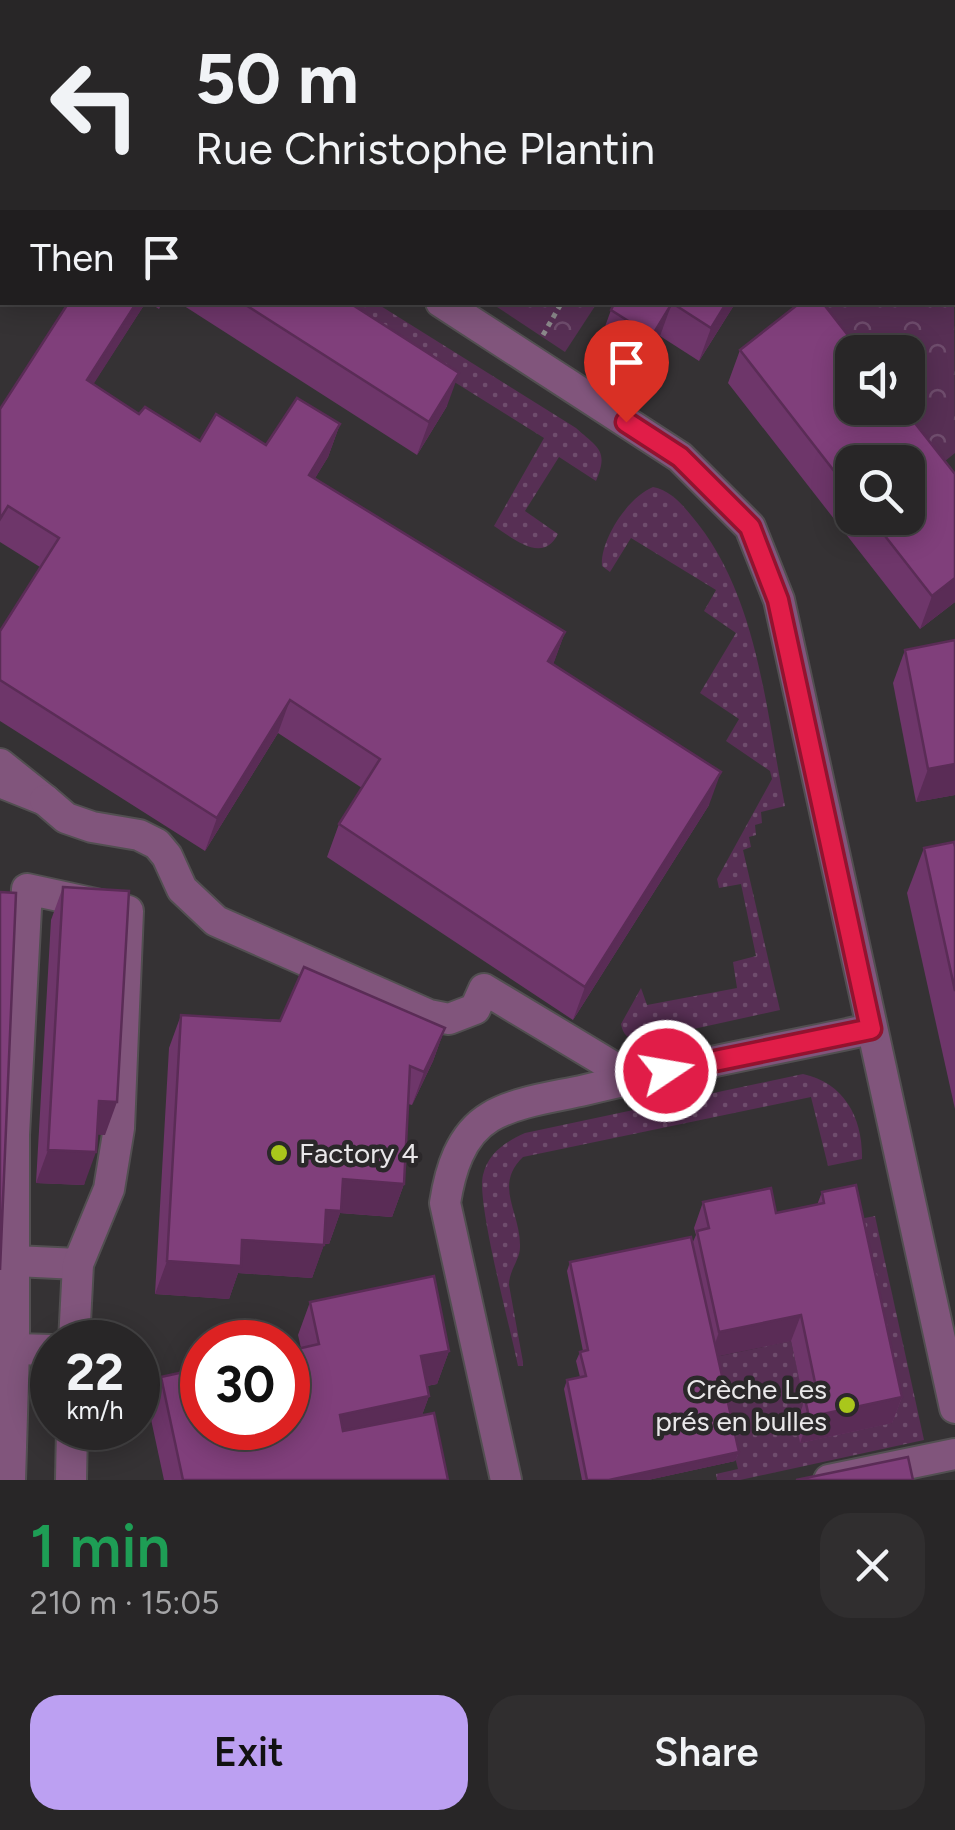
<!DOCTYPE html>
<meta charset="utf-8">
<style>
body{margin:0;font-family:Figtree,sans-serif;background:#302e2f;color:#f1f3f6;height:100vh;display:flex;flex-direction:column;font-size:38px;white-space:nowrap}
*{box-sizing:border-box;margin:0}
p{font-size:32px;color:#a5a5a7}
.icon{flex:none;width:55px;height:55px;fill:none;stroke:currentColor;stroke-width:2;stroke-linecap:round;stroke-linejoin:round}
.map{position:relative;height:1480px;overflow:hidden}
.details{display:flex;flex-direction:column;background:#282627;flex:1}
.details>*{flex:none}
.guide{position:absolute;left:0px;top:0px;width:955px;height:305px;box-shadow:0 5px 25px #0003,0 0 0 2px #444344;background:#282627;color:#f1f3f6;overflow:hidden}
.fabs{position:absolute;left:835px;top:335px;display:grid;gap:20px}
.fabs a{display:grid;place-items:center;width:90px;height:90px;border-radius:20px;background:#282627;box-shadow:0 5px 25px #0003,0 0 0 2px #444344;font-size:50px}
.speed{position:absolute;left:30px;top:1320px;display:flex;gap:20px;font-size:50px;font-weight:700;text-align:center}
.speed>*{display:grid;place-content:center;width:130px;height:130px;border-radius:50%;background:#282627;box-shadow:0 5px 25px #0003,0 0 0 2px #444344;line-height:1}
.speed small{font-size:25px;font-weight:400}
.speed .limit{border:15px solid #d22;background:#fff;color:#111}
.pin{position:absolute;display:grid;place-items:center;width:85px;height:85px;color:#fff;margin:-102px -42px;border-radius:50% 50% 50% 0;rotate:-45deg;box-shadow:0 0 10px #0007}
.pin .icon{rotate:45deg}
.me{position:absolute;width:110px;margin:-55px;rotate:78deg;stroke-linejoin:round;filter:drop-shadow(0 0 8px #0008)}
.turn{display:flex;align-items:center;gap:35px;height:210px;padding:0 30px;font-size:45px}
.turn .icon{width:130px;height:130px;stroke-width:2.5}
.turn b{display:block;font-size:70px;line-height:85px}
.then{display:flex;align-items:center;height:95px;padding:0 30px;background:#0003;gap:20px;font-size:38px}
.round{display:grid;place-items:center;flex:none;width:105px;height:105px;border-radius:30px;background:#302e2f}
.head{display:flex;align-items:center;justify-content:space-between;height:170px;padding:0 30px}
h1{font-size:60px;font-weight:600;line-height:75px;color:#1e9e55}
.primary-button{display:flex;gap:20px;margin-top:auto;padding:20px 30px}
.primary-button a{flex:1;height:115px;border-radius:30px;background:#bca0f2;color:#111;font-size:40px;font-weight:600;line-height:115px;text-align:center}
.primary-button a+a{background:#302e2f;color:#f1f3f6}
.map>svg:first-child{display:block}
.grass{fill:url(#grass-dots)}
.forest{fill:url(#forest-crowns)}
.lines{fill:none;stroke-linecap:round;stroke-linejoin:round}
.minor-casing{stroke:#524f51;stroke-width:34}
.major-casing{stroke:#524f51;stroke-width:34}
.path{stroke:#8b898b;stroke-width:5;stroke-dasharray:5 5;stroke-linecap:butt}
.minor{stroke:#81557c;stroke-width:30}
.major{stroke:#cc72c4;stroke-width:30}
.wall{fill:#6e366a;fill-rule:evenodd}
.shaded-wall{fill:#5a2c56}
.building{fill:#803f7b;stroke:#5a2c56;stroke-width:2.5}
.route-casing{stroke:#92132f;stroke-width:25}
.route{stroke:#e11d48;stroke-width:18}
.poi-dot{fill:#a9c71b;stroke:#2b282a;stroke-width:4}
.labels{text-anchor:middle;stroke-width:9;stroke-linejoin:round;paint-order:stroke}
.poi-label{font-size:28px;fill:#e9e7e9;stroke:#2b282a;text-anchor:start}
</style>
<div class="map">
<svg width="955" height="1480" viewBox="0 0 955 1480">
<defs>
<pattern id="grass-dots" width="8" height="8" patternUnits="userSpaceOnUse" patternTransform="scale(2.5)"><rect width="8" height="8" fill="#572f54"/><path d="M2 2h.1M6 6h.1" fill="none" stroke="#6f4d6d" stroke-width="1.8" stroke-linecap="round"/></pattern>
<pattern id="forest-crowns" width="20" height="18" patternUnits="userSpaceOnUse" patternTransform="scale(2.5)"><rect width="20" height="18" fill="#572f54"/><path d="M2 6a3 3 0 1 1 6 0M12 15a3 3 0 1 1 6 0" fill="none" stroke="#6f4d6d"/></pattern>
</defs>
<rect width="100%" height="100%" fill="#353234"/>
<g class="grass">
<path d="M 285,303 L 376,303 L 576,428 C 598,448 609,450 596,481 L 559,457 L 525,511 L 558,534 C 543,564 514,539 494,526 L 544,438 L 363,325 Z"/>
<path d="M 653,487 C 669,490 680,502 690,514 C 758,593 765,707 785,806 L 761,812 L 762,823 L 755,825 L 756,835 L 749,837 L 751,847 L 743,850 L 780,1010 L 639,1041 C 628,1039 623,1035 621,1024 L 641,988 L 647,1005 L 737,988 L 733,962 L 756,956 L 741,884 L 719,888 L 717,879 L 772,779 L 770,771 L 726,741 L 739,719 L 700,693 L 736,633 L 704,611 L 716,590 L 631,538 L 610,572 L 602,566 C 600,540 628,497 653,487 Z"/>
<path d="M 803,1074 C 845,1083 863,1119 862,1159 L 828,1166 L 811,1097 L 523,1157 C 493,1186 521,1212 520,1247 C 520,1260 509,1270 509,1285 L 523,1362 L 523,1366 L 518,1366 C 511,1330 476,1202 483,1175 C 488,1153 505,1142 525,1133 Z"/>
<path d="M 875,1216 L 924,1440 L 740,1480 L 717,1480 L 716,1474 L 738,1469 L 710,1358 L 791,1341 L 809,1422 L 796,1425 L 800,1442 L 892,1423 L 849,1221 Z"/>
</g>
<g class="forest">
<path d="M 953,129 L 955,453 L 940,465 L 882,408 L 908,408 L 908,352 L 852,352 L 802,303 L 952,302 Z"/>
<path d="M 491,303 L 597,303 L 565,352 Z"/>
</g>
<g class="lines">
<defs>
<g id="minor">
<path d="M 842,0 L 845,2"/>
<path d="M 905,0 L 908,2"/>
<path d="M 428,2 L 430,0"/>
<path d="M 474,2 L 476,0"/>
<path d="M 0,40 L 2,41"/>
<path d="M 952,41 L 955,43"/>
<path d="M 952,94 L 955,96"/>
<path d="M 441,302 L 680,457 L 750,527 L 779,600 L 955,1408"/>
<path d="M 0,764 L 45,800 L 0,782"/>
<path d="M 45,800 L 66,818 L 92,827 L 139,835 L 157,844 L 167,856 L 182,889 L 216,921 L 429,1015 L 449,1019 L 475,1009 L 484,989 L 632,1078"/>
<path d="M 15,1261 L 78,1264"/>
<path d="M 14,1349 L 52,1350"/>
<path d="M 10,1480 L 14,1349 L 14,1135 L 27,889 L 128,911 L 119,1128 L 109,1189 L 78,1264 L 74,1342"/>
<path d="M 71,1480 L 72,1428"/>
<path d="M 506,1480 L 445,1203 C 450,1171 460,1135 490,1117 C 517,1101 555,1097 585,1090 C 680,1067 776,1049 871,1029"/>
<path d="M 829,1480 L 955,1454"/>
</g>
<g id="major">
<path d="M 69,2 L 71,0"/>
<path d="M 0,113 L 2,109"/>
</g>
</defs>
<use href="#minor" class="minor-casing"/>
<use href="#major" class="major-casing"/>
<g class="path">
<path d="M 949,2 L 951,0"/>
<path d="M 0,219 L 2,216"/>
<path d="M 543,335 L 562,302"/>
</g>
<use href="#minor" class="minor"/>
<use href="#major" class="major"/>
</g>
<g class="wall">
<path d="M 124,0 L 247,0 L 246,2 L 123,2 Z"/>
<path d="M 348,0 L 387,0 L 385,2 L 352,2 Z"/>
<path d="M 707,0 L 799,0 L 798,2 L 711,2 Z"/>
<path d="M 146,302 L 93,384 L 139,414 L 200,441 L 266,445 L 340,424 L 328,457 L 315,478 L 565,632 L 553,664 L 709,805 L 573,1020 L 327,857 L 339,824 L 362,788 L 278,733 L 205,851 L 0,721 L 0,631 L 40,567 L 0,542 L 0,409 Z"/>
<path d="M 148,302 L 163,302 L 159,309 Z"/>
<path d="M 178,302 L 348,302 L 447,406 L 417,455 Z"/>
<path d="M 615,302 L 736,302 L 699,361 L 660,336 L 640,369 L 599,343 L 611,310 Z"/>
<path d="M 740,350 L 955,474 L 955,602 L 920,629 L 728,383 ZM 852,462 L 908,518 L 852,518 Z"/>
<path d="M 955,640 L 955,795 L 916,802 L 893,683 L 905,650 Z"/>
<path d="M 955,847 L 955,1109 L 907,893 L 924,848 Z"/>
<path d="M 63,887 L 105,1135 L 97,1134 L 84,1185 L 36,1183 L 51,920 Z"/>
<path d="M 181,1015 L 445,1028 L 433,1061 L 412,1105 L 408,1104 L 404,1184 L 392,1217 L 340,1213 L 329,1244 L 324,1244 L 312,1278 L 238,1273 L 229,1299 L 155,1294 L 169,1048 Z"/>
<path d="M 822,1192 L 902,1397 L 892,1423 L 800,1443 L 796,1425 L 804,1402 L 791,1341 L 717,1356 L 739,1452 L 735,1461 L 648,1480 L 582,1480 L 564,1389 L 567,1380 L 580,1377 L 576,1361 L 580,1352 L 583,1351 L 567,1271 L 570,1262 L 692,1244 L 696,1235 L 694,1228 L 703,1202 L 776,1213 L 817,1205 Z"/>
<path d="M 310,1302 L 449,1351 L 437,1384 L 427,1386 L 429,1396 L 422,1415 L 448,1480 L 164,1480 L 149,1410 L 161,1377 L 301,1348 L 298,1335 Z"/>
</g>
<g class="shaded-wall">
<path d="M 137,302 L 146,302 L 75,413 L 87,380 Z"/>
<path d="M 727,302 L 736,302 L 699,361 L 711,328 Z"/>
<path d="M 672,303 L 660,336 L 640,369 L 652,336 Z"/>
<path d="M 459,373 L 447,406 L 417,455 L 429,422 Z"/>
<path d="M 340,424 L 328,457 L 297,508 L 309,475 Z"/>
<path d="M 955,578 L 955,602 L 920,629 L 932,596 Z"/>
<path d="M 565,632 L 553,665 L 548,661 Z"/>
<path d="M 290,700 L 278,733 L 205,851 L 217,818 Z"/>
<path d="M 955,764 L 955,795 L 916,802 L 928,769 Z"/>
<path d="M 721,772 L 709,805 L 573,1020 L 585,987 Z"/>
<path d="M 445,1028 L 433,1061 L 412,1105 L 424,1072 Z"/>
<path d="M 99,1101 L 117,1102 L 105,1135 L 87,1134 Z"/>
<path d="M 48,1150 L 96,1152 L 84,1185 L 36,1183 Z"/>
<path d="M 343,1179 L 404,1184 L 392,1217 L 340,1213 L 329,1244 L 314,1243 L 326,1210 Z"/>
<path d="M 242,1240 L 324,1245 L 312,1278 L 238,1273 L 229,1299 L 155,1294 L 167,1261 Z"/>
<path d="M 801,1315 L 791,1341 L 710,1358 L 719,1332 Z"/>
<path d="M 449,1351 L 437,1384 L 409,1389 L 421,1356 Z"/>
<path d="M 429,1396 L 417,1429 L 328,1448 L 340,1415 Z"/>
<path d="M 902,1397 L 892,1423 L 800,1443 L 809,1417 Z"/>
<path d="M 739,1452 L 735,1461 L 648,1480 L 609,1480 Z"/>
</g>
<g class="building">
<path d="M 154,0 L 246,0 L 244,2 L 158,2 Z"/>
<path d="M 516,0 L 577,0 L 576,2 L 514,2 Z"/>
<path d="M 740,0 L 797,0 L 795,2 L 744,2 Z"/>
<path d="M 69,302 L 137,302 L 87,380 L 139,414 L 145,407 L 200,441 L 216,414 L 266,445 L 297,398 L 340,424 L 309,475 L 565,632 L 548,661 L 721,772 L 585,987 L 339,824 L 380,759 L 290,700 L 217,818 L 0,680 L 0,631 L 59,538 L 8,506 L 0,519 L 0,409 Z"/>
<path d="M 241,302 L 348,302 L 459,373 L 429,422 Z"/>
<path d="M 615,302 L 727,302 L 711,328 L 672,303 L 652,336 L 611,310 Z"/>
<path d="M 801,302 L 822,302 L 861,352 L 852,352 L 852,408 L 903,408 L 955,474 L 955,578 L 932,596 L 871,518 L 908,518 L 908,462 L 852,462 L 852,494 L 740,350 Z"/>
<path d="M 955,640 L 955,764 L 928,769 L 905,650 Z"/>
<path d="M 954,842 L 955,847 L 955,991 L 924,848 Z"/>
<path d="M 63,887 L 129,891 L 117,1102 L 99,1101 L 96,1152 L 48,1150 Z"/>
<path d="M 0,892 L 16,893 L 0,1270 Z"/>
<path d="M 304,967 L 445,1028 L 424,1072 L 410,1066 L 404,1184 L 343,1179 L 341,1211 L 326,1210 L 324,1245 L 242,1240 L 241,1266 L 167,1261 L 181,1015 L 280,1021 Z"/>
<path d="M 856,1185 L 902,1397 L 809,1417 L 805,1399 L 818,1397 L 801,1315 L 719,1332 L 697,1231 L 709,1228 L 703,1202 L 771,1188 L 776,1213 L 824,1203 L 822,1192 Z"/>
<path d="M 691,1237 L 739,1452 L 609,1480 L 587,1480 L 567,1380 L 586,1376 L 580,1352 L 588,1350 L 570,1262 Z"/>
<path d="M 434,1276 L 449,1351 L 421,1356 L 429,1396 L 340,1415 L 343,1431 L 434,1413 L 448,1480 L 183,1480 L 161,1377 L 202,1368 L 202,1428 L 288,1428 L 288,1351 L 319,1344 L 310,1302 Z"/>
<path d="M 908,1457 L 913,1480 L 796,1480 Z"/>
</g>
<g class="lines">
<defs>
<path id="route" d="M 626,422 L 680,457 L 750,527 L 778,600 L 871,1029 L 666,1071"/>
</defs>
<use href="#route" class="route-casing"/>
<use href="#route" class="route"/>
</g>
<g class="poi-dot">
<circle cx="279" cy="1153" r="10"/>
<circle cx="847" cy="1405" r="10"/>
</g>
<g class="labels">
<g class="poi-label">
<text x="299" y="1163">Factory 4</text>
<text x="827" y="1399" text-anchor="end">Crèche Les<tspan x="827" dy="32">prés en bulles</tspan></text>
</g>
</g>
</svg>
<div class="fabs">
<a><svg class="icon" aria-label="sound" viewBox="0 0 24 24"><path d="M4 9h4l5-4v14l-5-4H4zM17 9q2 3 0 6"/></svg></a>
<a><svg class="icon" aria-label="search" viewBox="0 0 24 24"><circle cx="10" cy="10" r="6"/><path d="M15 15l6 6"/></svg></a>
</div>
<div class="speed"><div>22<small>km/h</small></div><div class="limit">30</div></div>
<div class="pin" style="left:626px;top:422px;background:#d93025"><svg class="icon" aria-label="arrive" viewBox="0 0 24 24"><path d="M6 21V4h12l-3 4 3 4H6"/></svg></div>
<svg class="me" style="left:666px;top:1071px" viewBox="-20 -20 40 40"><circle r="17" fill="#e11d48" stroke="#fff" stroke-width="3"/><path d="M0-11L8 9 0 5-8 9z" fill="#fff"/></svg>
<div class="guide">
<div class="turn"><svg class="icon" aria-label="left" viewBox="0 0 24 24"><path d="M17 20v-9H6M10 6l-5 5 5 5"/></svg><div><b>50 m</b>Rue Christophe Plantin</div></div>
<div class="then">Then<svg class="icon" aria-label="arrive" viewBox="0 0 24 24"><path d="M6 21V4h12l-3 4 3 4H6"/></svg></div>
</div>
</div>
<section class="details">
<div class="head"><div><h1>1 min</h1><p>210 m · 15:05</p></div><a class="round"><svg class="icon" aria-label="close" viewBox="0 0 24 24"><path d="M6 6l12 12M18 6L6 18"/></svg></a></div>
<div class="primary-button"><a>Exit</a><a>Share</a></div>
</section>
